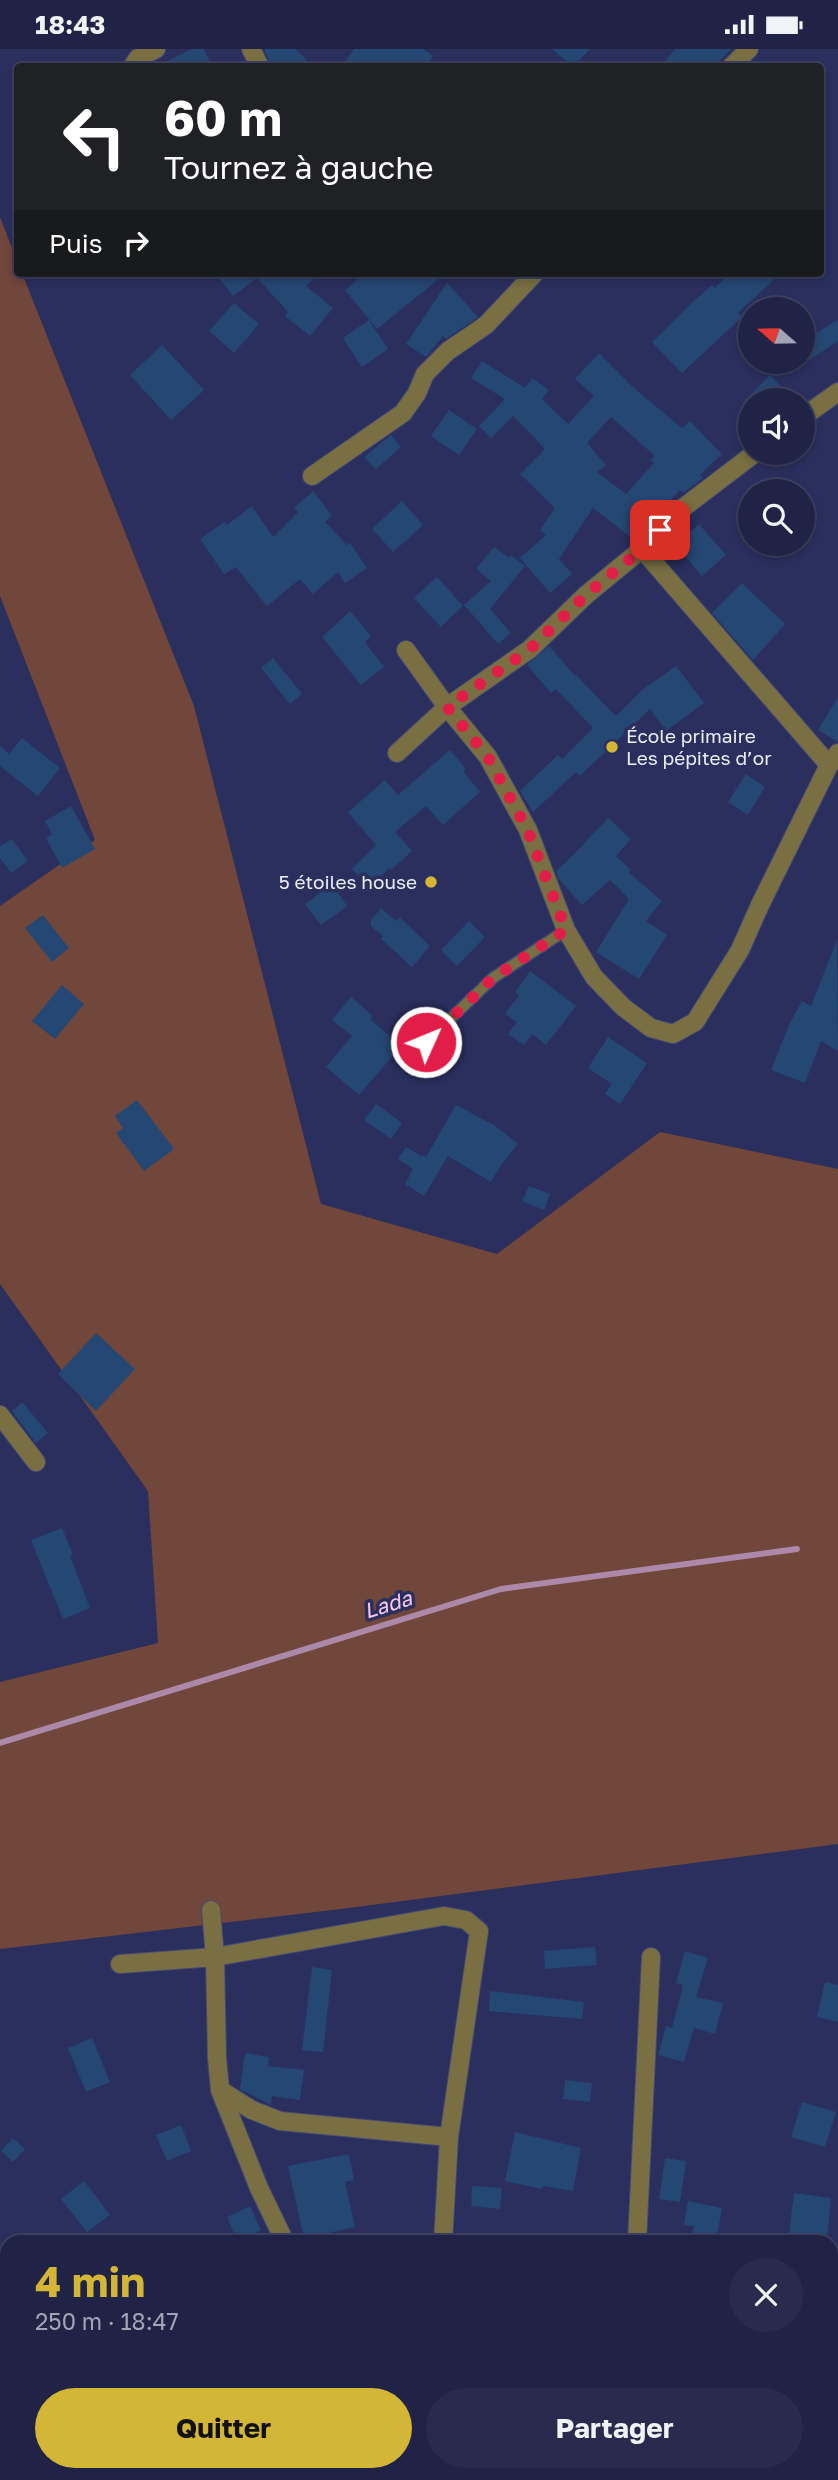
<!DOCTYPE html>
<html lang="fr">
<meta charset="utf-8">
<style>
body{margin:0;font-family:"Golos Text",sans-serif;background:#282b4d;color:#f1f3f6;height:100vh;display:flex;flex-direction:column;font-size:26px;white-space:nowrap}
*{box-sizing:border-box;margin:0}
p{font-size:23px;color:#a2a4b3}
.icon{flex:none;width:38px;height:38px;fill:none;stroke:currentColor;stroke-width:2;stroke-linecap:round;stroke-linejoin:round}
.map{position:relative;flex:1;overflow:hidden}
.panel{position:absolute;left:0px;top:2186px;width:838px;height:247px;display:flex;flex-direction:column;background:#202346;border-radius:21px 21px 0 0;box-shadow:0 4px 10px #0003,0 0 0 2px #3d405f}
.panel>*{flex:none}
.top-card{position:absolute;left:14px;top:14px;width:810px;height:214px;border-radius:7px;box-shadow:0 4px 10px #0003,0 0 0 2px #3d405f;background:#202124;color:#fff;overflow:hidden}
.needle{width:46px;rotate:290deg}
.fabs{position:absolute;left:738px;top:248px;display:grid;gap:14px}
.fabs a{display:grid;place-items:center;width:77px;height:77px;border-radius:50%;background:#202346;box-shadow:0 4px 10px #0003,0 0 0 2px #3d405f;font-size:35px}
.pin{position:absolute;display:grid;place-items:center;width:60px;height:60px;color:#fff;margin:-30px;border-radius:14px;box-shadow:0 4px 10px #0006}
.me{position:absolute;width:77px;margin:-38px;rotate:46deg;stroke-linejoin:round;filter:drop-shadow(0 0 5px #0008)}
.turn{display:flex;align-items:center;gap:24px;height:147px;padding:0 35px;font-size:32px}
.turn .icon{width:91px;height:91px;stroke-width:2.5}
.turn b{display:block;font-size:49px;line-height:60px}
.then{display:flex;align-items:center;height:66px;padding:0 35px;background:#0003;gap:14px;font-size:26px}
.round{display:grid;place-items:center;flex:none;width:74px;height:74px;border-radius:37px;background:#282b4d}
.head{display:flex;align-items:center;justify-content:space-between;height:119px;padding:0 35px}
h1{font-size:42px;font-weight:700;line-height:52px;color:#d3b635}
.primary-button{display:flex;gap:14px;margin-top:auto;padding:14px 35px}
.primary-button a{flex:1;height:80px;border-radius:42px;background:#d3b635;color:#111;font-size:28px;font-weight:700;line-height:80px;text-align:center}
.primary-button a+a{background:#282b4d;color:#f1f3f6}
.status{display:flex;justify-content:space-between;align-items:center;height:49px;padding:0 35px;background:#202346;direction:ltr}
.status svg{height:19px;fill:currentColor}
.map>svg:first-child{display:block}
.green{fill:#71463b}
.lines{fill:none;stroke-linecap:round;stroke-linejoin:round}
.stream{stroke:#ac89a8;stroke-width:6}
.building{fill:#254773;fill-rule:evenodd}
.lane-casing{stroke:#454a74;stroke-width:13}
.street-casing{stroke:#454a74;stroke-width:20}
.lane{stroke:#7a6f42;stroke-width:10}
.street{stroke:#7a6f42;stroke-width:18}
.route{stroke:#e11d48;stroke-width:12;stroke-dasharray:0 21.6}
.poi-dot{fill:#d3b635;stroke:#2a2f5e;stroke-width:2.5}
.labels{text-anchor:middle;stroke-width:7;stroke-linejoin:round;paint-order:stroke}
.poi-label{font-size:19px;fill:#edeffc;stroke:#2a2f5e;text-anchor:start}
.water-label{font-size:21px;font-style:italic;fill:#f9caec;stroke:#2a2f5e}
</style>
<div class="status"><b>18:43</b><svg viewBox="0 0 49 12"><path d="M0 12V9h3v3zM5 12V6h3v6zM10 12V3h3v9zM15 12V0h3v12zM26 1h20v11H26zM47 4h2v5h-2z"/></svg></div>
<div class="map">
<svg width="838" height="2431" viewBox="0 0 838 2431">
<rect width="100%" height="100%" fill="#2a2f5e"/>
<path class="green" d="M 0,168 L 17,212 L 18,224 L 22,224 L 194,657 L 321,1155 L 497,1205 L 660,1083 L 838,1120 L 838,1795 L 341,1860 L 0,1900 L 0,1633 L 158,1594 L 148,1442 L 0,1235 L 0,857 L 95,791 L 0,547 Z"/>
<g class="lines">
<path class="stream" d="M 0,1694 L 501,1540 L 797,1500"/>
</g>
<g class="building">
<path d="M 191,0 L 204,0 L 212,18 L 156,18 Z"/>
<path d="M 264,0 L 296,0 L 313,18 L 271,18 Z"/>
<path d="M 354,0 L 423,0 L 433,7 L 425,18 L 342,18 Z"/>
<path d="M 552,0 L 590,0 L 573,18 Z"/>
<path d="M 675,0 L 731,0 L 714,18 L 661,18 Z"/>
<path d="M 215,224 L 320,224 L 306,237 L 333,259 L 310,287 L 285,267 L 288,263 L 257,229 L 233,247 Z"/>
<path d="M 366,224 L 446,224 L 377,280 L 345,241 Z"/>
<path d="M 730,224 L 781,224 L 738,264 L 742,268 L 682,324 L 652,293 L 696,250 L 712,236 L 715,239 Z"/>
<path d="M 447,234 L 478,268 L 446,290 L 443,287 L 426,308 L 406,295 Z"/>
<path d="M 234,254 L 259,275 L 234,304 L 209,282 Z"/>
<path d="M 369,271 L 388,300 L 362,318 L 343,289 Z"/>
<path d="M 838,271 L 838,292 L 803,315 L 803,292 Z"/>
<path d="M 162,296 L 204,341 L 171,371 L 130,326 Z"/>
<path d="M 599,304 L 636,341 L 682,379 L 690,372 L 722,405 L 700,426 L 703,429 L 683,444 L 680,441 L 659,463 L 652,457 L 629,487 L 593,459 L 559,510 L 572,525 L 550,544 L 520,509 L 546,486 L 540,481 L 555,459 L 520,425 L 545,400 L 513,367 L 491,389 L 479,377 L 505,350 L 471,329 L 482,312 L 525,339 L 532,329 L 549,341 L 542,350 L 568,375 L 594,347 L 575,330 ZM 611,368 L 655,407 L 650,411 L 654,414 L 626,445 L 597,423 L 606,416 L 587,394 Z"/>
<path d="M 770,326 L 794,352 L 744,352 Z"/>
<path d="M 449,361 L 477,380 L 459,406 L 431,387 Z"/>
<path d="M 391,386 L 401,398 L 376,420 L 364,408 Z"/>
<path d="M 313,442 L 332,467 L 325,473 L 347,496 L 350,494 L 367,519 L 345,534 L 338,523 L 313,545 L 300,530 L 267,557 L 236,518 L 224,525 L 200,490 L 224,473 L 227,476 L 252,457 L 273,488 L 298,463 L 294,459 Z"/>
<path d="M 402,452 L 423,476 L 393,503 L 372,480 Z"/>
<path d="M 699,475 L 726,506 L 702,527 L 675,496 Z"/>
<path d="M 494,498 L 509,509 L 511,506 L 525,517 L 490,560 L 511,584 L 498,595 L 464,556 L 491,532 L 476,520 Z"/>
<path d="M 437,528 L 463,557 L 441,578 L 414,549 Z"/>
<path d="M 742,534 L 785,575 L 753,611 L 712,564 Z"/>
<path d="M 350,562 L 371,587 L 365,593 L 384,618 L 361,636 L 322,588 Z"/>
<path d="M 549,597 L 575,627 L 576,626 L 616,667 L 641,642 L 676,617 L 704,654 L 666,682 L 650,660 L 580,727 L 576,723 L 533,763 L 520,742 L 558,706 L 562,710 L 593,679 L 556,640 L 551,644 L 527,616 Z"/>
<path d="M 273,609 L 302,645 L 290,655 L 261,619 Z"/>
<path d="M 838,648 L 838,693 L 818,681 Z"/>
<path d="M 22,689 L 60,719 L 38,747 L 0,717 L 0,697 L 9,705 Z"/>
<path d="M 450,701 L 466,720 L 463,722 L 480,743 L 443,776 L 426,757 L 395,783 L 412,802 L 391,821 L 389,819 L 371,838 L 352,820 L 376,796 L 348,763 L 385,731 L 398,746 Z"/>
<path d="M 746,725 L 765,738 L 748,766 L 728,753 Z"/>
<path d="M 71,757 L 95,800 L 62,819 L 46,789 L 52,785 L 45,772 Z"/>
<path d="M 608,769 L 631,790 L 616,807 L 631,821 L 628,823 L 662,852 L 646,872 L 667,886 L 639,930 L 596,903 L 629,850 L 610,831 L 582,856 L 558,829 L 556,822 L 574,805 Z"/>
<path d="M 12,790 L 28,812 L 11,824 L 0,809 L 0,797 Z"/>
<path d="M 332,835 L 347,857 L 321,876 L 305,855 Z"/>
<path d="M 381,859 L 396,872 L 400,869 L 430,897 L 412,918 L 381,890 L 383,887 L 371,877 L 371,871 Z"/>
<path d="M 43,866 L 69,899 L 52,913 L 25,879 Z"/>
<path d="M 469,872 L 485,888 L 457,917 L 441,901 Z"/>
<path d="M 837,891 L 838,1002 L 821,992 L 805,1034 L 771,1021 L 789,976 L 802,952 L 811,957 Z"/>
<path d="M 530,922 L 576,957 L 546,996 L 532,985 L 524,996 L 508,985 L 517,973 L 505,965 L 519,946 L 515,943 Z"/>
<path d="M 62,936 L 84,955 L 55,990 L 32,972 Z"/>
<path d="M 351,948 L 373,967 L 370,970 L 401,997 L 359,1046 L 326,1018 L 352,987 L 332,971 Z"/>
<path d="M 608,988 L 647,1014 L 620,1055 L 605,1045 L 612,1035 L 588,1019 Z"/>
<path d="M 137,1051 L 174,1100 L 144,1122 L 116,1084 L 123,1079 L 115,1067 Z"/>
<path d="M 376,1055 L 402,1074 L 391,1090 L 364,1071 Z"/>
<path d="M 456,1056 L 494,1076 L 518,1095 L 501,1116 L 491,1133 L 448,1107 L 424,1147 L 405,1135 L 413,1120 L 398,1110 L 406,1098 L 421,1107 L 422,1106 L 426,1108 Z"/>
<path d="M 529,1137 L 550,1145 L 544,1161 L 522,1152 Z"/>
<path d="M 96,1284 L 135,1320 L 96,1362 L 58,1325 Z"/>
<path d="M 22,1353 L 48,1384 L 36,1394 L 12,1362 Z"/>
<path d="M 62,1479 L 73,1506 L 70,1507 L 90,1559 L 63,1570 L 31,1491 Z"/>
<path d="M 595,1898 L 597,1916 L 545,1920 L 544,1902 Z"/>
<path d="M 685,1902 L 708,1909 L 696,1948 L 723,1954 L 715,1985 L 694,1979 L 684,2013 L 658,2006 L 666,1977 L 672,1979 L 683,1936 L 676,1934 Z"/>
<path d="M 312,1918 L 332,1921 L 323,2003 L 302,2001 Z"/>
<path d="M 825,1933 L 838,1936 L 838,1973 L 817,1968 Z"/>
<path d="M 490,1942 L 584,1953 L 582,1970 L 489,1962 Z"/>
<path d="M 92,1989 L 110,2033 L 86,2043 L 68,1999 Z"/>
<path d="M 245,2004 L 269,2008 L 268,2017 L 304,2021 L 300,2051 L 272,2047 L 271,2056 L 240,2040 Z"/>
<path d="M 565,2031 L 592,2034 L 590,2053 L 563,2050 Z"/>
<path d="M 802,2053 L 836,2063 L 825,2098 L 791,2088 Z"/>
<path d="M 181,2076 L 191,2102 L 167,2112 L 156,2086 Z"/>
<path d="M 515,2083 L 581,2099 L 573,2142 L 543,2137 L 542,2140 L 505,2132 Z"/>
<path d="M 13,2089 L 25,2100 L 13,2113 L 1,2102 Z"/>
<path d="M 349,2105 L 354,2131 L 345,2133 L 355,2178 L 304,2190 L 288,2117 Z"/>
<path d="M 665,2109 L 686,2112 L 680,2153 L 659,2150 Z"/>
<path d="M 84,2132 L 110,2166 L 87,2183 L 61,2150 Z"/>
<path d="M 472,2137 L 502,2139 L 500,2160 L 471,2157 Z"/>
<path d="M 794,2144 L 831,2149 L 827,2188 L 789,2184 Z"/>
<path d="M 688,2152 L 722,2159 L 716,2193 L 689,2193 L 694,2177 L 684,2176 Z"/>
<path d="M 250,2157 L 261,2181 L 237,2192 L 227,2168 Z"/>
</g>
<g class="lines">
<defs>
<path id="lane" d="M 426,993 L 493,929 L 566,881"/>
<g id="street">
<path d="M 251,0 L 260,18"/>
<path d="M 132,18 L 138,9 L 156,0"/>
<path d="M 731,18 L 749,0"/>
<path d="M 803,368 L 838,343"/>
<path d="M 312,427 L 403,364 L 417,344 L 425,325 L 448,302 L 486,276 L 535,224"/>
<path d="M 642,500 L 829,716"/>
<path d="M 406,601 L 447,658 L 488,708 L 528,781 L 566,881 L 594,928 L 623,958 L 651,979 L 673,985 L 695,973 L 740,901 L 760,856 L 829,716 L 838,704"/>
<path d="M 397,704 L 447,658 L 530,600 L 586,546 L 642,500 L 679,462 L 755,404"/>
<path d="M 0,1366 L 36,1413"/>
<path d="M 211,1861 L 215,1908 L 217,2009 L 220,2041 L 259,2139 L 285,2193"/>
<path d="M 120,1915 L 215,1908 L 444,1867 L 466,1871 L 479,1882 L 449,2088 L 443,2193"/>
<path d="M 220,2041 L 252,2061 L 280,2072 L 449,2088"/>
<path d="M 637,2193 L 651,1908"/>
<path d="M 831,2265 L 838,2265"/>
<path d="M 831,2358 L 838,2327"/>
<path d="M 0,2390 L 7,2411"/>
<path d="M 12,2426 L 14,2431"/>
<path d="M 240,2426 L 240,2431"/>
<path d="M 331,2431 L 333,2426"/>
<path d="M 484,2431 L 485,2426"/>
<path d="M 617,2431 L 617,2426"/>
<path d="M 815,2431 L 817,2426"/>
</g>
</defs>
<use href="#lane" class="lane-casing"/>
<use href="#street" class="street-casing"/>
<use href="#lane" class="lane"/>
<use href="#street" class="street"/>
</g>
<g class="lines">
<path class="route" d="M 426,993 L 493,929 L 566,881 L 528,782 L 488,708 L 447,658 L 530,600 L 586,546 L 642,500 L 660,481"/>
</g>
<g class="poi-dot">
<circle cx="612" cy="698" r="7"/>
<circle cx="431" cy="833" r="7"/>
</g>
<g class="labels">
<g class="poi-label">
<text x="626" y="694">École primaire<tspan x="626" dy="22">Les pépites d’or</tspan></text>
<text x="417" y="840" text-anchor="end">5 étoiles house</text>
</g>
<g class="water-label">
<text transform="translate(388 1556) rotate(-17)" y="7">Lada</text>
</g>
</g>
</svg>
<div class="fabs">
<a><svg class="needle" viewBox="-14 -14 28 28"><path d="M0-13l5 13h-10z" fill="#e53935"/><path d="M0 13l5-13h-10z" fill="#a2a4b3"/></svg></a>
<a><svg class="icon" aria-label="sound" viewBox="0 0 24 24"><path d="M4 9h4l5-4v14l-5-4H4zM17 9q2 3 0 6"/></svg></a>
<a><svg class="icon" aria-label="search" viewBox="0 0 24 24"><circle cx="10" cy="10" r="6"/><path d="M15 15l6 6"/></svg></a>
</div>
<div class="pin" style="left:660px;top:481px;background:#d93025"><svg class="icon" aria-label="arrive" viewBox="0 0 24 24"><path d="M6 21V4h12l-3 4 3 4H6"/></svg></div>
<svg class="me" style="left:426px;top:993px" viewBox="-20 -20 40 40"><circle r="17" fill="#e11d48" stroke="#fff" stroke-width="3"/><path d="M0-11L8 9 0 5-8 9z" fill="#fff"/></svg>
<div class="top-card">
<div class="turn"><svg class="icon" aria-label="left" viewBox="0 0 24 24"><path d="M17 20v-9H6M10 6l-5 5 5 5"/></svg><div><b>60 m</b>Tournez à gauche</div></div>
<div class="then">Puis<svg class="icon" aria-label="right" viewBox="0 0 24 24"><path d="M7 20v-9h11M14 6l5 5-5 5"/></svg></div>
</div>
<section class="panel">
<div class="head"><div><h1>4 min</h1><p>250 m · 18:47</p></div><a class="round"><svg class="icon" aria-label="close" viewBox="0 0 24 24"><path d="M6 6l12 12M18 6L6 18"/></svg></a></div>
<div class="primary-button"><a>Quitter</a><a>Partager</a></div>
</section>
</div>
